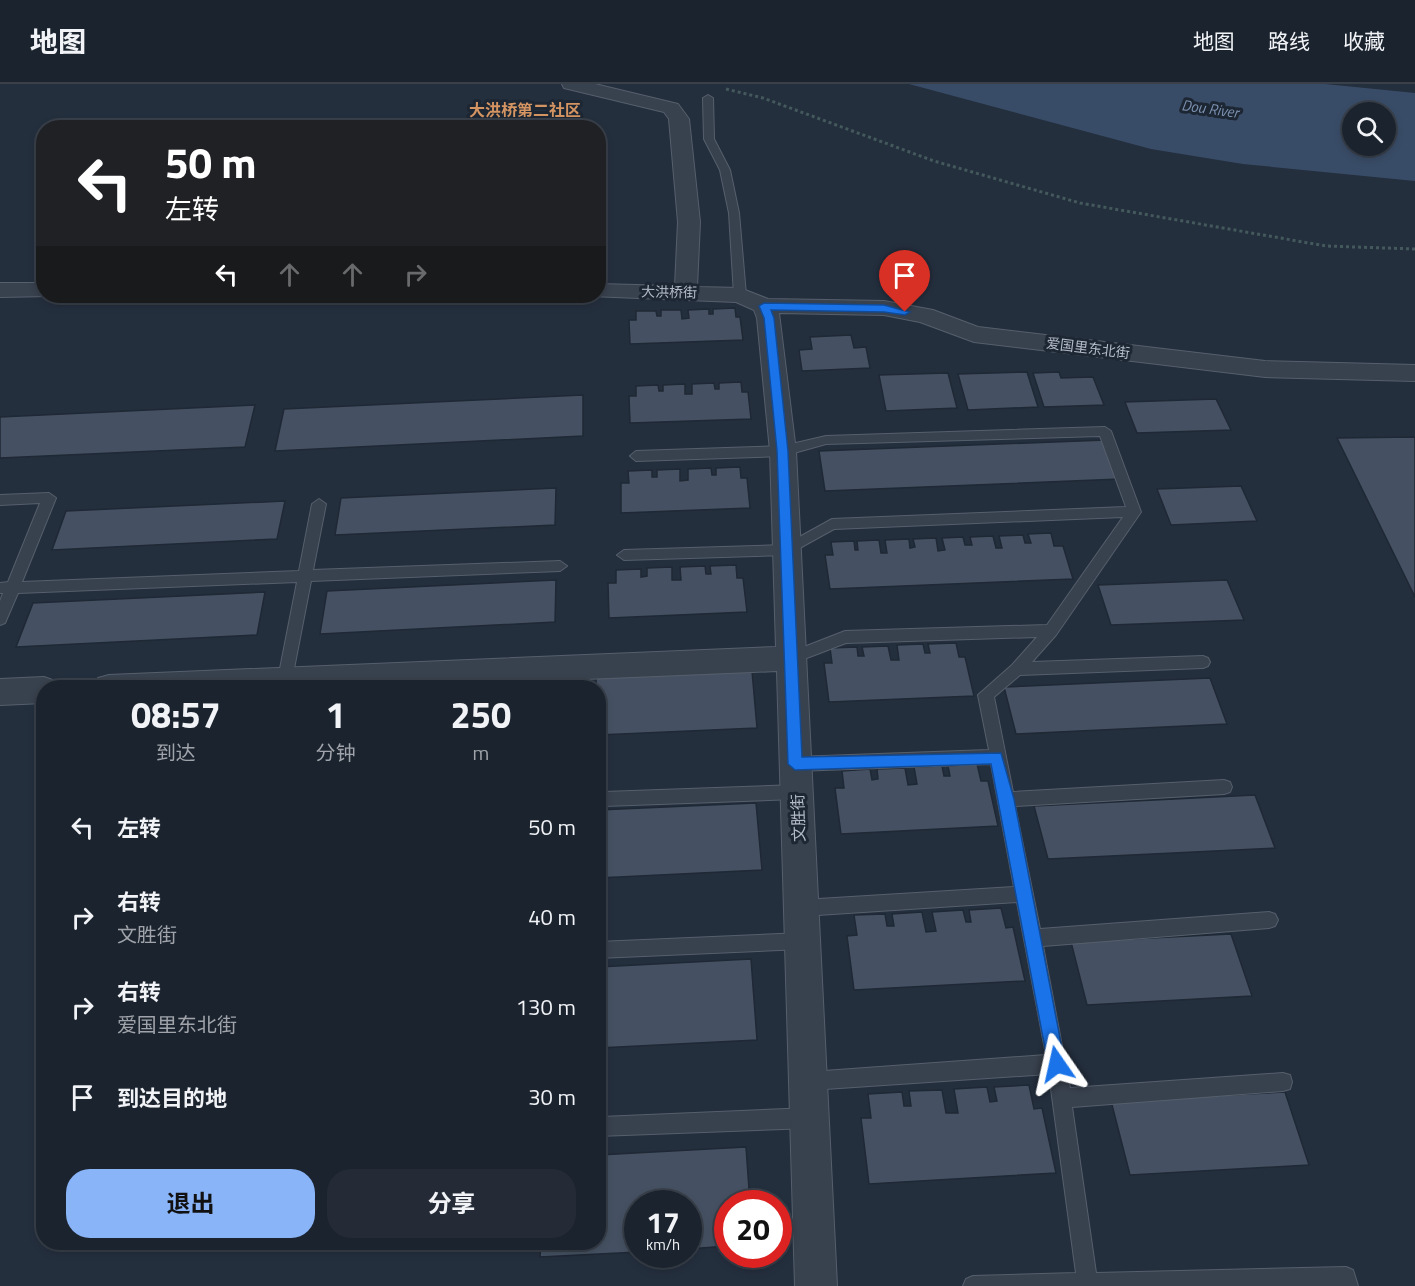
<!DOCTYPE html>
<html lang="zh">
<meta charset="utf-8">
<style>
body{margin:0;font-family:"Titillium Web","Noto Sans SC",sans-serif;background:#242b36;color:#f1f3f6;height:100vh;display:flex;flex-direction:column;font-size:22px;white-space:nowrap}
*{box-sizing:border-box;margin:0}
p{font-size:20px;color:#a0a4aa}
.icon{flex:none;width:33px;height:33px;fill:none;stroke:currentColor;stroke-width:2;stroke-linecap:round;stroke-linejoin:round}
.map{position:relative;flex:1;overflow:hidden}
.details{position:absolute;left:36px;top:596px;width:570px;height:570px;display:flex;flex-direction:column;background:#1b232e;border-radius:24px;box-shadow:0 3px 9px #0003,0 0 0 2px #39404a}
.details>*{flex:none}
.top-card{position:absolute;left:36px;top:36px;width:570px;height:183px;border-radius:24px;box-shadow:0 3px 9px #0003,0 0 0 2px #39404a;background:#202124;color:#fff;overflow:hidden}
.fabs{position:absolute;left:1342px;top:18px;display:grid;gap:12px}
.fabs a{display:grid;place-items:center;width:54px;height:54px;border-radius:50%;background:#1b232e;box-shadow:0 3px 9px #0003,0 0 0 2px #39404a;font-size:30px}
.speed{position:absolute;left:624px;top:1106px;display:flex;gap:12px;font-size:30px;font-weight:700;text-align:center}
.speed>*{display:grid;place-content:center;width:78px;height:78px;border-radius:50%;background:#1b232e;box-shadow:0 3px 9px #0003,0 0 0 2px #39404a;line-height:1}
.speed small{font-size:15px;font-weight:400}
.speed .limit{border:9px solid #d22;background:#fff;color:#111}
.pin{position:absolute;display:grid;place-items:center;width:51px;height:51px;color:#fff;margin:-62px -26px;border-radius:50% 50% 50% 0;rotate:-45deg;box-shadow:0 0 6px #0007}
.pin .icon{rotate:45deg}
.me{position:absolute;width:66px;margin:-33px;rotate:349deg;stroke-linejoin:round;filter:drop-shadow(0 0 4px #0008)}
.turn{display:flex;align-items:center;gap:21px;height:126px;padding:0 30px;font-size:27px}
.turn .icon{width:78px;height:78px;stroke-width:2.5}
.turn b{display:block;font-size:42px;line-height:51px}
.lanes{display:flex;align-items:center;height:57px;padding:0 30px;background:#0003;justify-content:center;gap:30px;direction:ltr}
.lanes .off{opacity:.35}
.eta{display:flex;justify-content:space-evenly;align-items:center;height:102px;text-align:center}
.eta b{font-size:36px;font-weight:700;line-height:42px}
.primary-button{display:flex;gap:12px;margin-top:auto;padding:12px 30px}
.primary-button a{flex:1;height:69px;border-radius:24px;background:#8ab4f8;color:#111;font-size:24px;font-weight:700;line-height:69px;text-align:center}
.primary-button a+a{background:#242b36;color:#f1f3f6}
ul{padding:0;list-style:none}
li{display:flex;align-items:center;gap:18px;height:90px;padding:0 30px}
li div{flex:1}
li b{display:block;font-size:22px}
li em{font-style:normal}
header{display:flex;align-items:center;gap:36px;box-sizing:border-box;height:84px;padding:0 30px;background:#1b232e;border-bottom:2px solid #39404a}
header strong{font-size:28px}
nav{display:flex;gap:33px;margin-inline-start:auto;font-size:21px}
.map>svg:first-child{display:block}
.water{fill:#394c67;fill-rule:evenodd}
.building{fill:#455162;stroke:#1f2835;stroke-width:1.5}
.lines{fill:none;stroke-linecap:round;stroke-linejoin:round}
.lane-casing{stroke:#565f6c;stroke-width:2}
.street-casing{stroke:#565f6c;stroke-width:2}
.path{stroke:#44595c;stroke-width:3;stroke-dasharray:3 3;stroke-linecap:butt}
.lane{fill:#38414e;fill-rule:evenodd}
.street{fill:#38414e;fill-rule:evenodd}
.route{fill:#1a73e8;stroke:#114b97;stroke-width:1.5}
.labels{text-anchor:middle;stroke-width:6;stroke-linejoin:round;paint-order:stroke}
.far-street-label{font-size:14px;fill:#b4bcc9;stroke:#1d2633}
.far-water-label{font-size:15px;font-style:italic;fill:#7c92b1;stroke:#1d2633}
.far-quarter-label{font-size:16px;font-weight:bold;fill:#d59563;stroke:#1d2633}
.street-label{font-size:16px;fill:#b4bcc9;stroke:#1d2633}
</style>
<header>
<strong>地图</strong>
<nav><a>地图</a><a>路线</a><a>收藏</a></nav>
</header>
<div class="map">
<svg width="1415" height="1202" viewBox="0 0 1415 1202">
<rect width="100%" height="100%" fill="#242f3e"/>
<path class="water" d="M 909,0 L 1325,0 L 1415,9 L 1415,97 L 1243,80 L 1151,65 ZM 1353,28 L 1386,28 L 1386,62 L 1353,62 Z"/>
<g class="building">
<path d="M 735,224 L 736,233 L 740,233 L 743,256 L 630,260 L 629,236 L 636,236 L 636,227 L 656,227 L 657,232 L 661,232 L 661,226 L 681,226 L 682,235 L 689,234 L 688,226 L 709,225 L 709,230 L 713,230 L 713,225 Z"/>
<path d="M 851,251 L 854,264 L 866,263 L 870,284 L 802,287 L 799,266 L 812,265 L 810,253 Z"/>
<path d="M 1027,288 L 1038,323 L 968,326 L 958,290 Z"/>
<path d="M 1059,288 L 1061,294 L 1093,293 L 1104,321 L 1044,323 L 1033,289 Z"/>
<path d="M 948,289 L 957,324 L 886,327 L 879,291 Z"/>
<path d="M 741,298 L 742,308 L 748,308 L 751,335 L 630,339 L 629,312 L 636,312 L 636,302 L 658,301 L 659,307 L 663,307 L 663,301 L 685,300 L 685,310 L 692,310 L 692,300 L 714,299 L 715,305 L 719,305 L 719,299 Z"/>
<path d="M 583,311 L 583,352 L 275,367 L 284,325 Z"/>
<path d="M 1216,315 L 1231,346 L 1137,349 L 1125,318 Z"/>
<path d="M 255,321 L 245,363 L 0,374 L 0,333 Z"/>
<path d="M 1415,353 L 1415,513 L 1337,354 Z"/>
<path d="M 1106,356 L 1120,395 L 825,407 L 819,367 Z"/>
<path d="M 740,383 L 741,394 L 747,394 L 750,424 L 621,429 L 621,399 L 629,399 L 628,387 L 652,386 L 652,393 L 657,393 L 657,386 L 680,385 L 680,397 L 688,396 L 688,385 L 711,384 L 712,391 L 716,391 L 716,384 Z"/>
<path d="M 1241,402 L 1257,437 L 1171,441 L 1157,405 Z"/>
<path d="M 556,404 L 555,441 L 335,451 L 341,414 Z"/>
<path d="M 285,417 L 277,455 L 52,466 L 66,427 Z"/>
<path d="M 1051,449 L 1054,462 L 1063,462 L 1073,495 L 830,505 L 825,471 L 833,471 L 831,458 L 854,457 L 855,466 L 858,466 L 857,457 L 879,456 L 881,469 L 887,469 L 885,456 L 909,455 L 910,464 L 915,463 L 913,455 L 936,454 L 938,467 L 945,466 L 942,454 L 963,453 L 965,461 L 972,461 L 970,453 L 993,452 L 996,464 L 1002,464 L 999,452 L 1023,451 L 1025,459 L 1031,459 L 1028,450 Z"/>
<path d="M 736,481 L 737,494 L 743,494 L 747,528 L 609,534 L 608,499 L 616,499 L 616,486 L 641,485 L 641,493 L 647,492 L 647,484 L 672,483 L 672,496 L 681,496 L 680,483 L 705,482 L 706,490 L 711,490 L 710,482 Z"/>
<path d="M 556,496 L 555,538 L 320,550 L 327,507 Z"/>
<path d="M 1227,496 L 1244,536 L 1111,541 L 1098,501 Z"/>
<path d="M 265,508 L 257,551 L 16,563 L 33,519 Z"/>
<path d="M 956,559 L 959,573 L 965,573 L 974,612 L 829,618 L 824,579 L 832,579 L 830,564 L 857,563 L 858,572 L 864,572 L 862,563 L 888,562 L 891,576 L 899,576 L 897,561 L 923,560 L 925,569 L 930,569 L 928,560 Z"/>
<path d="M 752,587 L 757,644 L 598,651 L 596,594 Z"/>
<path d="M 1210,594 L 1227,640 L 1016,650 L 1004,603 Z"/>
<path d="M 977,680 L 981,697 L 988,697 L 998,742 L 841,750 L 835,704 L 844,704 L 842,687 L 870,685 L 872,696 L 878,695 L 877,685 L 905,684 L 908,701 L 917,700 L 914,683 L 942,682 L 944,692 L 950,692 L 948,682 Z"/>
<path d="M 1255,711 L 1275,764 L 1048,775 L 1034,722 Z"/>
<path d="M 756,719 L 762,786 L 598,794 L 598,726 Z"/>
<path d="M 1001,824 L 1006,844 L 1013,843 L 1025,897 L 854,906 L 847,852 L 857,851 L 854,831 L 885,830 L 887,842 L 894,842 L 892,830 L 922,828 L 926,848 L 936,847 L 932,828 L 963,826 L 966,838 L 971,838 L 969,826 Z"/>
<path d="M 1231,850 L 1252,912 L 1087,921 L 1071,858 Z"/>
<path d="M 751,875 L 757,956 L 598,964 L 598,883 Z"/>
<path d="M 1029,1001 L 1034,1025 L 1042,1024 L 1056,1089 L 869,1100 L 861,1034 L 871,1034 L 868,1010 L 902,1008 L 904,1022 L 911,1022 L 909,1007 L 942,1006 L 946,1029 L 958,1029 L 954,1005 L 987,1003 L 990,1018 L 997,1017 L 994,1003 Z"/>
<path d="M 1285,1008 L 1309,1081 L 1130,1091 L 1111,1017 Z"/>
<path d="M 746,1063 L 750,1119 L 728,1119 L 728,1162 L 688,1165 L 688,1119 L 638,1119 L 638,1168 L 540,1173 L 541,1158 L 598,1158 L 598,1071 Z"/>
</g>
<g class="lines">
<defs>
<g id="lane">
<path d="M 708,11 L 713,14 L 714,55 L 730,86 L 739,129 L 746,211 L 740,215 L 734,211 L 729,129 L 720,86 L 704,55 L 703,14 Z"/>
<path d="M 1105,343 L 1111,347 L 1141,428 L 1056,551 L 1032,578 L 1203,572 L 1208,574 L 1210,578 L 1208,582 L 1203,584 L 1020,591 L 994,613 L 1013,708 L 1224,696 L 1230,698 L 1232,703 L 1230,708 L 1224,710 L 1015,722 L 1040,845 L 1269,828 L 1275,830 L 1278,836 L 1275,842 L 1269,844 L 1043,862 L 1070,1004 L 1283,989 L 1290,991 L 1292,998 L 1290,1005 L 1283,1007 L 1072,1023 L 1096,1189 L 1346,1183 L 1353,1186 L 1358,1202 L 963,1202 L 966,1195 L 973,1192 L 1076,1189 L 1049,990 L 810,1006 L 803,1004 L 801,997 L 803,990 L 810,988 L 1046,971 L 1017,818 L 802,832 L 796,830 L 793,824 L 796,818 L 802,816 L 1014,803 L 991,680 L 795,687 L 789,685 L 787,680 L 789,675 L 795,673 L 989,666 L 978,611 L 1012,581 L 1037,553 L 846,559 L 791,580 L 786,578 L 784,574 L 786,570 L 845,547 L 1047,541 L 1123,433 L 834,445 L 787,471 L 624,476 L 617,471 L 624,466 L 785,461 L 832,435 L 1126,423 L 1100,352 L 826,360 L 783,372 L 636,377 L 630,372 L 636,367 L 783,362 L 826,352 Z"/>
<path d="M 49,409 L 56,414 L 22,498 L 299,487 L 312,420 L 319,415 L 326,420 L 313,486 L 560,477 L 567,482 L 560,487 L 311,497 L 292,595 L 290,599 L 280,599 L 278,595 L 297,498 L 18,509 L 5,539 L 0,541 L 0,517 L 3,509 L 0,509 L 0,499 L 8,498 L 40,419 L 0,421 L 0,411 Z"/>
<path d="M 797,701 L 803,703 L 805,708 L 803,713 L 797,715 L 604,722 L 598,720 L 598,710 L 604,708 Z"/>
<path d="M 803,849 L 809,851 L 812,857 L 809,863 L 803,865 L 598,874 L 598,858 Z"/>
<path d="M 811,1024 L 818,1027 L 821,1034 L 818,1041 L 811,1044 L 598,1052 L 598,1034 L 601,1033 Z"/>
</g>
<g id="street">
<path d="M 562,0 L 595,0 L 678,20 L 689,35 L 700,138 L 697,203 L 740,204 L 768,215 L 884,217 L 933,226 L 978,243 L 1265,277 L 1415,281 L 1415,297 L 1265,293 L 974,258 L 920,238 L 884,231 L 779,229 L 796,367 L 837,1202 L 795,1202 L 777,587 L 398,603 L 94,603 L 98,594 L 109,591 L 776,563 L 770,367 L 757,234 L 754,226 L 736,218 L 590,212 L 598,212 L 598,200 L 675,202 L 678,138 L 669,35 L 664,28 L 564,4 Z"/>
<path d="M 0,199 L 44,199 L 44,212 L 50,212 L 0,213 Z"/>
<path d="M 44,593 L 55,597 L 58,603 L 44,603 L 44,619 L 0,621 L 0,595 Z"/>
</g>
</defs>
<use href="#lane" class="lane-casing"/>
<use href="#street" class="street-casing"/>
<path class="path" d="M 726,5 L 763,14 L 934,77 L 1080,119 L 1326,162 L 1415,165"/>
<use href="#lane" class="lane"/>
<use href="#street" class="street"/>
</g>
<path class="route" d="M 764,219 L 884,221 L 910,228 L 905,231 L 884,228 L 771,226 L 774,234 L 788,367 L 802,673 L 1001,669 L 1014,715 L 1065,980 L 1063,986 L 1057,988 L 1051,986 L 1048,980 L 991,680 L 795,686 L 788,680 L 777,367 L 764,234 L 759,222 Z"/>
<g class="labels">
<g class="far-street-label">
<text transform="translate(669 208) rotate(1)" y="5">大洪桥街</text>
<text transform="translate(1088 264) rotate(7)" y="5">爱国里东北街</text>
</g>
<g class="far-water-label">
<text transform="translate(1210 25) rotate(8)" y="5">Dou River</text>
</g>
<g class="far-quarter-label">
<text x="525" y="32">大洪桥第二社区</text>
</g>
<g class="street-label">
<text transform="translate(798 734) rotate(-92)" y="6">文胜街</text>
</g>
</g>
</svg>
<div class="fabs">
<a><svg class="icon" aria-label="search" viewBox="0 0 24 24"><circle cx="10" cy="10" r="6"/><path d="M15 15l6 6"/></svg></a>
</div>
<div class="speed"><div>17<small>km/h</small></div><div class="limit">20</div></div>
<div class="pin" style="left:905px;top:228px;background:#d93025"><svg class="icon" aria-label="arrive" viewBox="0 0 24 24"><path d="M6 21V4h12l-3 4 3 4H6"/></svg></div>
<svg class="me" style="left:1057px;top:980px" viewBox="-20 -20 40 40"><path d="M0-17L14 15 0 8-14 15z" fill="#1a73e8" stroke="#fff" stroke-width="4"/></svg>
<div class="top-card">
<div class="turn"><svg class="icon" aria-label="left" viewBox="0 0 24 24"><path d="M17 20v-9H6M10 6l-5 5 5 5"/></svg><div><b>50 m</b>左转</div></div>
<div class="lanes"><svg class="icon" aria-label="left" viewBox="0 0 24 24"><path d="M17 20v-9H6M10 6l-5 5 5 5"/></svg><svg class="icon off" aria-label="ahead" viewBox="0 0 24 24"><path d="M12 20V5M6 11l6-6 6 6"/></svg><svg class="icon off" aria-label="ahead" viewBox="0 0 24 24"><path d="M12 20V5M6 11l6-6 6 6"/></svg><svg class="icon off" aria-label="right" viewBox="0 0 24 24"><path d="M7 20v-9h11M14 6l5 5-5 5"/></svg></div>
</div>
<section class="details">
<div class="eta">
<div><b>08:57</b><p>到达</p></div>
<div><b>1</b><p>分钟</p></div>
<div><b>250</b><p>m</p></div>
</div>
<ul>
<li><svg class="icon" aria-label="left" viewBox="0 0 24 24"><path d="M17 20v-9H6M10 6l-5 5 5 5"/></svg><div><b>左转</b></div><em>50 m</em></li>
<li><svg class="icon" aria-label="right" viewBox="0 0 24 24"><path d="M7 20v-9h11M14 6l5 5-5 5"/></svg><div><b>右转</b><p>文胜街</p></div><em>40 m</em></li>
<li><svg class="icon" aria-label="right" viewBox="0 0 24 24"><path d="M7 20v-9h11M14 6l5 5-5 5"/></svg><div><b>右转</b><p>爱国里东北街</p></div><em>130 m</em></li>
<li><svg class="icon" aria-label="arrive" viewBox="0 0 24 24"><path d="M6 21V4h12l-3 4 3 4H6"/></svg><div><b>到达目的地</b></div><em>30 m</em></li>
</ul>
<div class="primary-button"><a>退出</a><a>分享</a></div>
</section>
</div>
